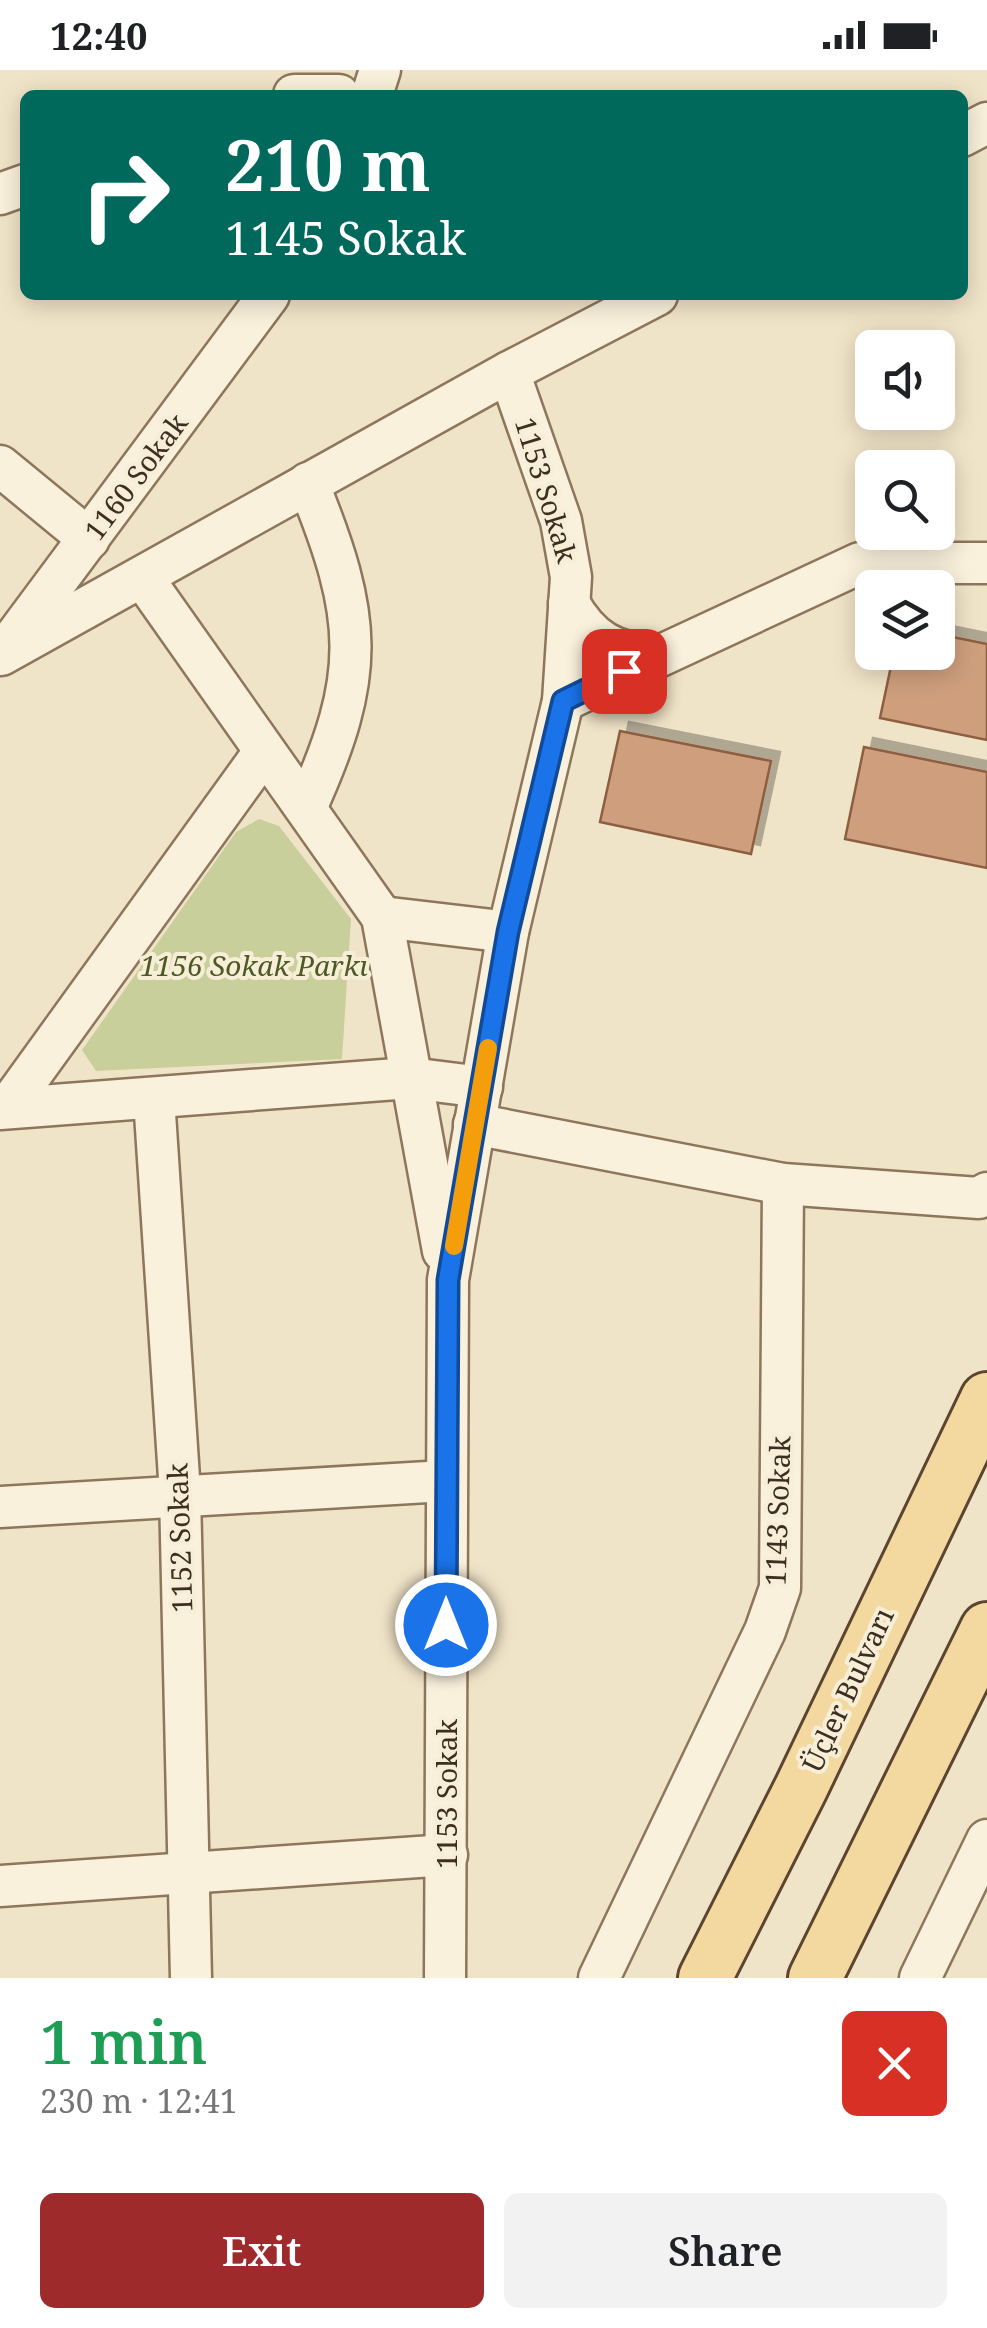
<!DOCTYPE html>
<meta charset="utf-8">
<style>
body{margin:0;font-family:"Noto Serif",serif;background:#f2f2f2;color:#202124;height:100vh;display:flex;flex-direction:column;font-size:38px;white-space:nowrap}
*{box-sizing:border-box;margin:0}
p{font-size:32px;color:#757577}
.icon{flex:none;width:55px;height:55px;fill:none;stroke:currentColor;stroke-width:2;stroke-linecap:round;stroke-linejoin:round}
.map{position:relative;height:1908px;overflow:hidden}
.panel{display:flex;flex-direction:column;background:#fff;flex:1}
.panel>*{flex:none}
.guide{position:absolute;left:20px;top:20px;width:948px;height:210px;border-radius:15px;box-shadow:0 5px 25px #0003;background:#00695c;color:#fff;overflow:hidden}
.fabs{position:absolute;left:855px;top:260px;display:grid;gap:20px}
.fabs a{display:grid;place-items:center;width:100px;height:100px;border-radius:15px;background:#fff;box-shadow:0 5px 25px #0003;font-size:50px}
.pin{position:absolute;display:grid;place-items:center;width:85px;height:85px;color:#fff;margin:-42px;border-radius:20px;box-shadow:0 5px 15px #0006}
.me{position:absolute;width:110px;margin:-55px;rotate:0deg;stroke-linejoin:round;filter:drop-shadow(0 0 8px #0008)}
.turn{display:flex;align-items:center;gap:35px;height:210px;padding:0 40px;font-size:45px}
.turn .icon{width:130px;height:130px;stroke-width:2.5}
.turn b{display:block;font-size:70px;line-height:85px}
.round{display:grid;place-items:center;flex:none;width:105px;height:105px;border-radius:15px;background:#f2f2f2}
.overview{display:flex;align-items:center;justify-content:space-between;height:170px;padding:0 40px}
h1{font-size:60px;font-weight:600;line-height:75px;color:#1e9e55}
.button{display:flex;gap:20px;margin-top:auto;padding:20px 40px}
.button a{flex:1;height:115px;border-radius:15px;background:#9e2a2b;color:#fff;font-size:40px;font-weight:600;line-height:115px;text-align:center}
.button a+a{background:#f2f2f2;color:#202124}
.status{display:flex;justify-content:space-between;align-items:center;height:70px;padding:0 50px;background:#fff;direction:ltr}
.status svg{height:28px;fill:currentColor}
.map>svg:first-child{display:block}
.green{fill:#c9cf9b}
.building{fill:#cf9f7d;stroke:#8d5f41;stroke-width:2.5;filter:url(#shadow)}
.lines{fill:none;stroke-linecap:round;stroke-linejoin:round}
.minor-casing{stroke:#8d765c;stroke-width:45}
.major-casing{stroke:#5b4430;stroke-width:58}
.minor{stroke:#faf1dc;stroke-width:40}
.major{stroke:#f3d9a0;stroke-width:52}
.route-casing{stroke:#114b97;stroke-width:25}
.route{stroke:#1a73e8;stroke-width:18}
.slow{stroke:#f59e0b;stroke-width:18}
.labels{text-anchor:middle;stroke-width:8;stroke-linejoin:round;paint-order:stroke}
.street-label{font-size:28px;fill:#3d2e20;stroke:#f7eed8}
.park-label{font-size:28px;font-style:italic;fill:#4d5a26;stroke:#f7eed8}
</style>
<div class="status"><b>12:40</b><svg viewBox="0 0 49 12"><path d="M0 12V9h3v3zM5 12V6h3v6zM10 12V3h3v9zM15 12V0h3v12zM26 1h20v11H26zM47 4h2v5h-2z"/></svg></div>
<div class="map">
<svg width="987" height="1908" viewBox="0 0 987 1908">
<defs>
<filter id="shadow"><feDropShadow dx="9" dy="-9" stdDeviation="0" flood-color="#0004"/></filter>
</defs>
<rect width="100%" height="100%" fill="#f0e4c8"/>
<path class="green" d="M 259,749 L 279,756 L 351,849 L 342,989 L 96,1001 L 82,980 L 236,762 Z"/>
<g class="building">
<path d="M 938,564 L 987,574 L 987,670 L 880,648 L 894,582 L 938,582 Z"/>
<path d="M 620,661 L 771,691 L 751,784 L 600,752 Z"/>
<path d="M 864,677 L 987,702 L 987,798 L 845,769 Z"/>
</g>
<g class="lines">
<defs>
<g id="minor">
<path d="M 294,25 L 339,25"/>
<path d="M 372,25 L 380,0"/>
<path d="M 962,66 L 987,53"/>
<path d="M 0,124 L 25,115"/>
<path d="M 0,396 L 89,469"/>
<path d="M 143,508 L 382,847 L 443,1181"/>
<path d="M 569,533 C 590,570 613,583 655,586"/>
<path d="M 12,571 L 269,225"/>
<path d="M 1,585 L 509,302 L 657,225"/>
<path d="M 563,631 L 860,493 L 987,493"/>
<path d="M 306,738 C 367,604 363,548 308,413"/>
<path d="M 382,847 L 508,862"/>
<path d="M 154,1028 L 180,1423 L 191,1908"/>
<path d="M 7,1038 L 264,682"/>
<path d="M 0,1039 L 410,1008 L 482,1017"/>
<path d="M 474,1054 L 783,1114 L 979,1128 L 987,1123"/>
<path d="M 0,1437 L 445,1411"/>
<path d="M 0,1816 L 447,1785"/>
<path d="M 445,1908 L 448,1210 L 508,862 L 563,631 L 571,507 L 561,451 L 509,302"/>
<path d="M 599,1908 L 765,1561 L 780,1518 L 783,1114"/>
<path d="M 920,1908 L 987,1770"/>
</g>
<g id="major">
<path d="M 705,1908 L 801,1718 L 987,1329"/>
<path d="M 815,1908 L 987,1559"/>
</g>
</defs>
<use href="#minor" class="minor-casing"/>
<use href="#major" class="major-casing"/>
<use href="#minor" class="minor"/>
<use href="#major" class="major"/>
</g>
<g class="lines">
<defs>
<path id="route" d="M 446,1555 L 448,1210 L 508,862 L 563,631 L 624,601"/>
</defs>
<use href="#route" class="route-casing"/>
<use href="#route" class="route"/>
<path class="slow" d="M 454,1176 L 488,978"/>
</g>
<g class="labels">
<g class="street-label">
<text transform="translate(136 407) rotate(-53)" y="10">1160 Sokak</text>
<text transform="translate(546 420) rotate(73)" y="10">1153 Sokak</text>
<text transform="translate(778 1441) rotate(-88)" y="10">1143 Sokak</text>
<text transform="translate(180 1468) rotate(-92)" y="10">1152 Sokak</text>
<text transform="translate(848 1620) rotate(-65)" y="10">Üçler Bulvarı</text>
<text transform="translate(447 1724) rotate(-90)" y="10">1153 Sokak</text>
</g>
<g class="park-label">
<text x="254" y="906">1156 Sokak Parkı</text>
</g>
</g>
</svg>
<div class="fabs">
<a><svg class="icon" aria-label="sound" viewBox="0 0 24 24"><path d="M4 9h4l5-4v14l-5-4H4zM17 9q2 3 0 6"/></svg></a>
<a><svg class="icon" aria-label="search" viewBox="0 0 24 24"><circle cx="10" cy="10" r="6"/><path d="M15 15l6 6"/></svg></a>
<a><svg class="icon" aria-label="layers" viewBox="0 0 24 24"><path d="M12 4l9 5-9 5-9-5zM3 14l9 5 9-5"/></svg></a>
</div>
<div class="pin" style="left:624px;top:601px;background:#d93025"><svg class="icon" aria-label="arrive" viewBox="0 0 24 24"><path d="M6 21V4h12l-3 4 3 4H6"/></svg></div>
<svg class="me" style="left:446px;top:1555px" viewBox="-20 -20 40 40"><circle r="17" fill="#1a73e8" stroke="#fff" stroke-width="3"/><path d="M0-11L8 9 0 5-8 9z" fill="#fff"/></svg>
<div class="guide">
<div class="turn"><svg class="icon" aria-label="right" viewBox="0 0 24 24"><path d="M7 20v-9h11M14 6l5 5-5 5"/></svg><div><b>210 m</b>1145 Sokak</div></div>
</div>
</div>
<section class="panel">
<div class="overview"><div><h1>1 min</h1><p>230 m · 12:41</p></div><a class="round" style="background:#d93025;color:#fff"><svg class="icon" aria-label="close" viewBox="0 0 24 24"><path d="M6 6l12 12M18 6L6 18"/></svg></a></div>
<div class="button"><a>Exit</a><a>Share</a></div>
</section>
